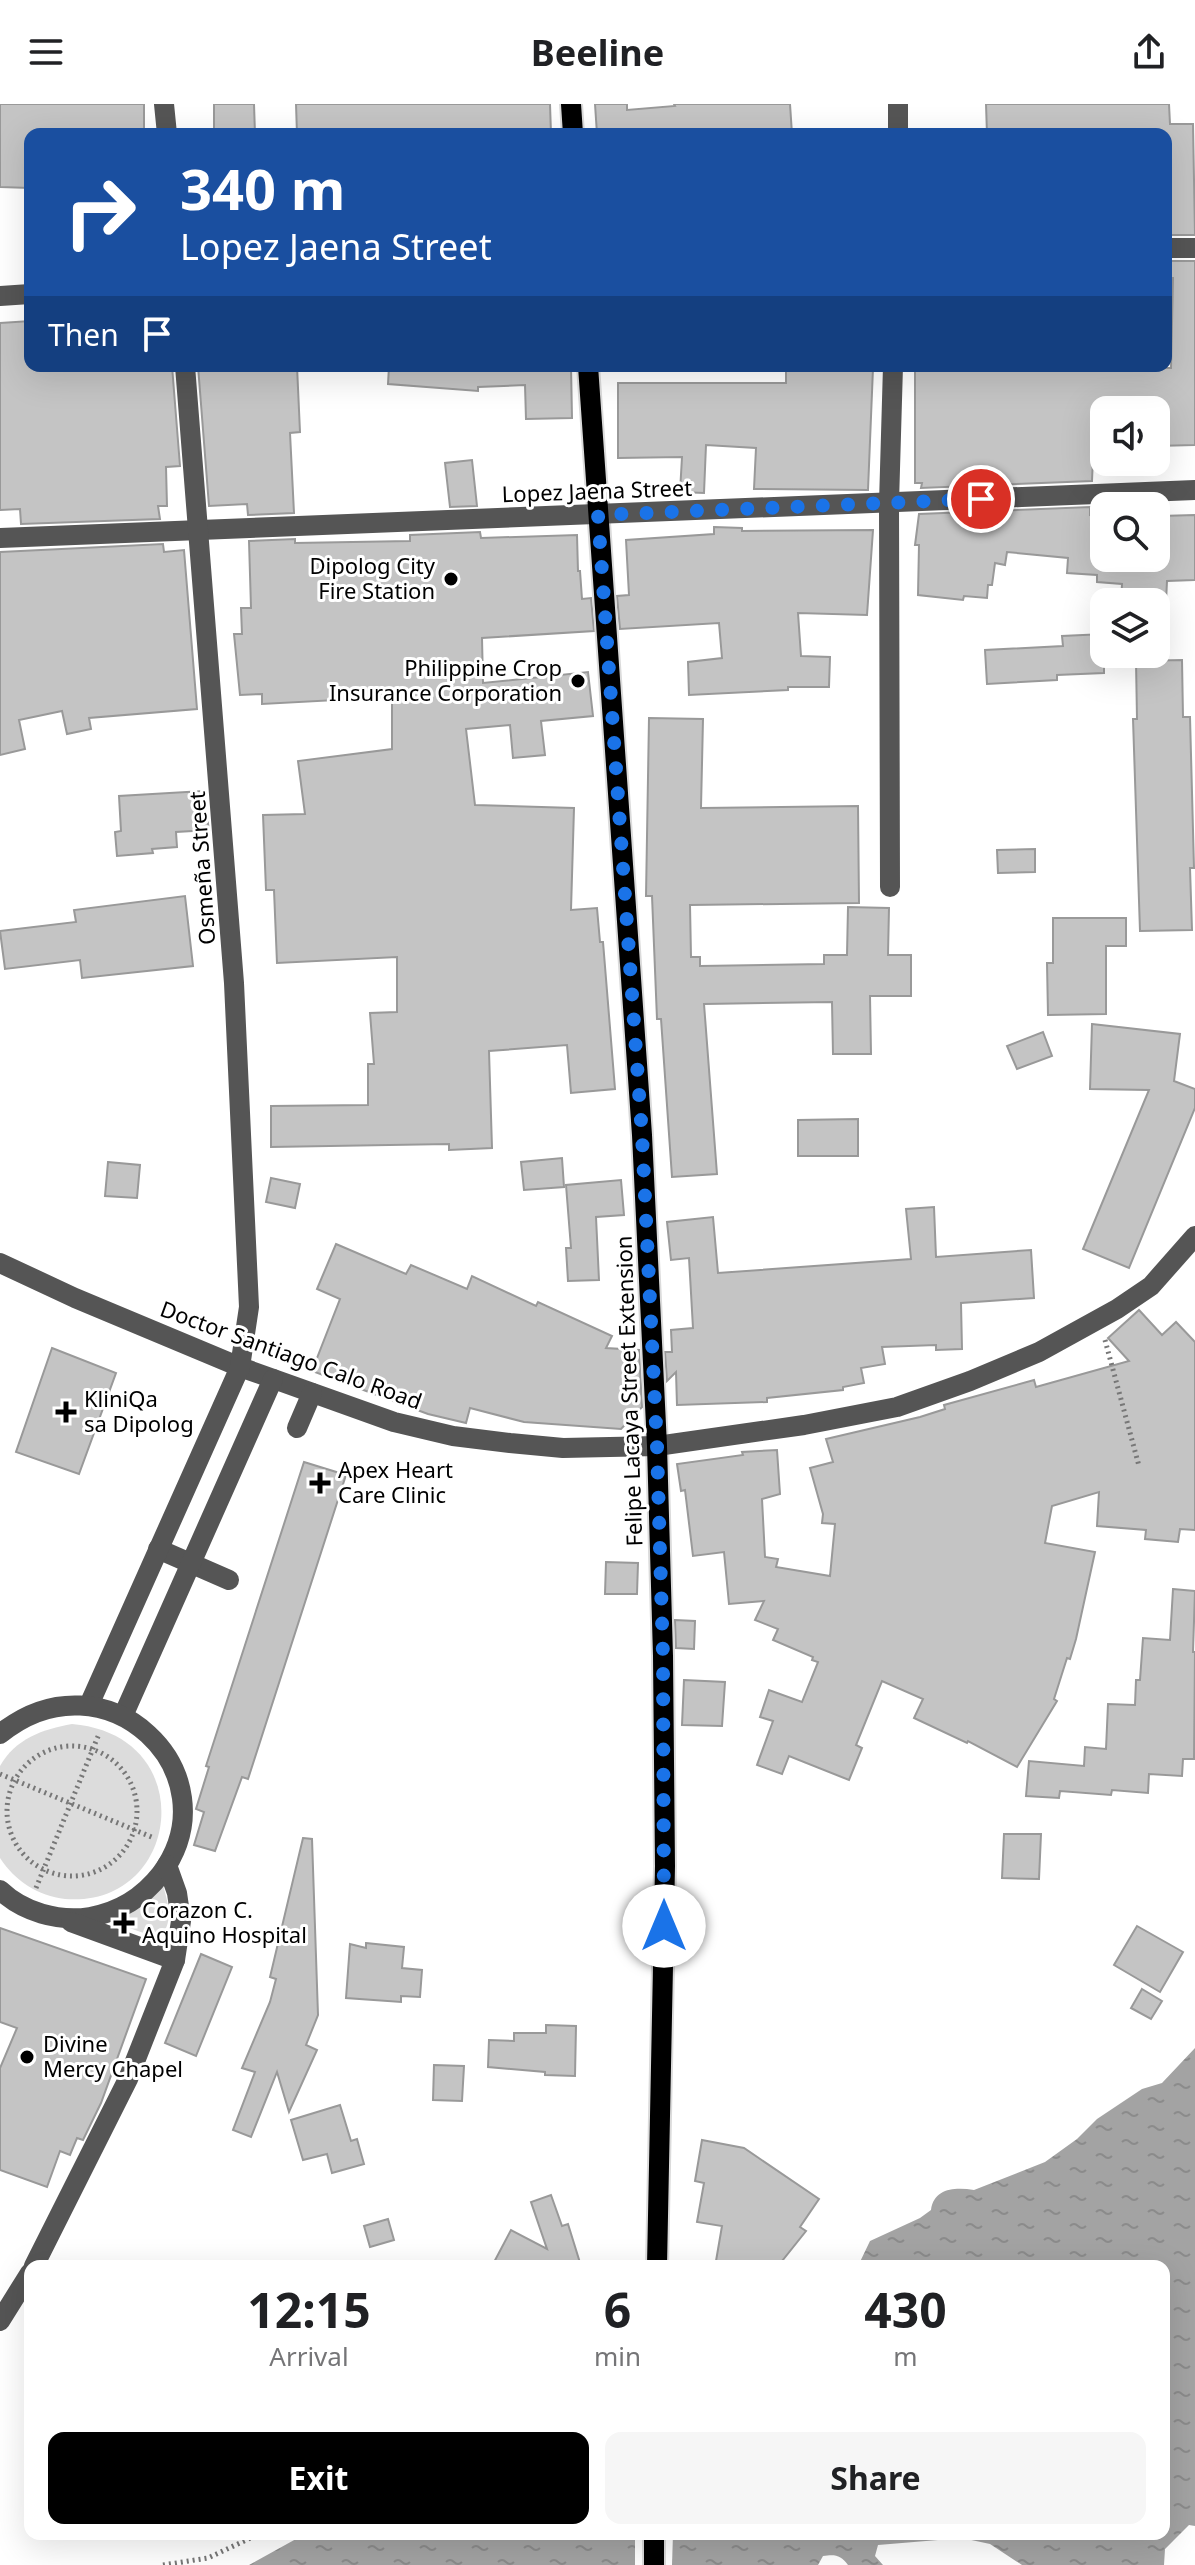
<!DOCTYPE html>
<meta charset="utf-8">
<style>
body{margin:0;font-family:"Noto Sans",sans-serif;background:#f6f6f6;color:#202124;height:100vh;display:flex;flex-direction:column;font-size:30px;white-space:nowrap}
*{box-sizing:border-box;margin:0}
p{font-size:26px;color:#757577}
.icon{flex:none;width:44px;height:44px;fill:none;stroke:currentColor;stroke-width:2;stroke-linecap:round;stroke-linejoin:round}
.map{position:relative;flex:1;overflow:hidden}
.sheet{position:absolute;left:24px;top:2156px;width:1146px;height:280px;display:flex;flex-direction:column;background:#fff;border-radius:16px;box-shadow:0 8px 32px #0002}
.sheet>*{flex:none}
.top-card{position:absolute;left:24px;top:24px;width:1148px;height:244px;border-radius:16px;box-shadow:0 8px 32px #0002;background:#1a4fa0;color:#fff;overflow:hidden}
.buttons{position:absolute;left:1090px;top:292px;display:grid;gap:16px}
.buttons a{display:grid;place-items:center;width:80px;height:80px;border-radius:16px;background:#fff;box-shadow:0 8px 32px #0002;font-size:40px}
.pin{position:absolute;display:grid;place-items:center;width:68px;height:68px;color:#fff;margin:-34px;border:4px solid #fff;border-radius:50%;box-shadow:0 2px 8px #0007}
.me{position:absolute;width:88px;margin:-44px;rotate:0deg;stroke-linejoin:round;filter:drop-shadow(0 0 6px #0008)}
.turn{display:flex;align-items:center;gap:28px;height:168px;padding:0 24px;font-size:36px}
.turn .icon{width:104px;height:104px;stroke-width:2.5}
.turn b{display:block;font-size:56px;line-height:68px}
.then{display:flex;align-items:center;height:76px;padding:0 24px;background:#0003;gap:16px;font-size:30px}
.eta{display:flex;justify-content:space-evenly;align-items:center;height:136px;text-align:center}
.eta b{font-size:48px;font-weight:700;line-height:56px}
.primary-button{display:flex;gap:16px;margin-top:auto;padding:16px 24px}
.primary-button a{flex:1;height:92px;border-radius:16px;background:#000;color:#fff;font-size:32px;font-weight:700;line-height:92px;text-align:center}
.primary-button a+a{background:#f6f6f6;color:#202124}
header{display:flex;justify-content:space-between;align-items:center;height:104px;padding:0 24px;background:#fff;font-size:36px;font-weight:700}
.map>svg:first-child{display:block}
.green{fill:#dcdcdc}
.water{fill:url(#water-ripples)}
.pier{fill:#fff}
.building{fill:#c4c4c4;stroke:#999;stroke-width:2}
.lines{fill:none;stroke-linecap:round;stroke-linejoin:round}
.major-casing{stroke:#dbdbdb;stroke-width:24}
.path{stroke:#777;stroke-width:5;stroke-dasharray:2 4;stroke-linecap:butt}
.minor{stroke:#555;stroke-width:20}
.major{stroke:#000;stroke-width:20}
.route{stroke:#1a73e8;stroke-width:14;stroke-dasharray:0 25.2}
.poi-dot{fill:#000;stroke:#fff;stroke-width:3}
.labels{text-anchor:middle;stroke-width:6;stroke-linejoin:round;paint-order:stroke}
.street-label{font-size:22px;fill:#000;stroke:#fff}
.poi-label{font-size:22px;fill:#000;stroke:#fff;text-anchor:start}
</style>
<header><svg class="icon" aria-label="menu" viewBox="0 0 24 24"><path d="M4 6h16M4 12h16M4 18h16"/></svg>Beeline<svg class="icon" aria-label="share" viewBox="0 0 24 24"><path d="M12 15V3M7 8l5-5 5 5M5 13v7h14v-7"/></svg></header>
<div class="map">
<svg width="1195" height="2461" viewBox="0 0 1195 2461">
<defs>
<pattern id="water-ripples" width="26" height="14" patternUnits="userSpaceOnUse" patternTransform="scale(2)"><rect width="26" height="14" fill="#a3a3a3"/><path d="M2 4q2-2 4 0t4 0M15 11q2-2 4 0t4 0" fill="none" stroke="#8b8b8b"/></pattern>
</defs>
<rect width="100%" height="100%" fill="#fff"/>
<g class="green">
<path d="M 72,1620 C 202,1631 182,1804 65,1795 C 38,1792 15,1777 0,1754 L 0,1662 C 15,1635 43,1625 72,1620 Z"/>
<path d="M 163,1781 C 168,1799 175,1821 158,1834 L 112,1818 Z"/>
</g>
<path class="water" d="M 1195,1944 L 1195,2422 L 1189,2421 L 1165,2445 L 1164,2461 L 1022,2461 L 990,2440 L 962,2434 L 878,2441 L 875,2452 L 883,2461 L 848,2461 C 841,2451 835,2450 823,2452 L 818,2461 L 249,2461 L 305,2430 L 1164,2430 L 1164,2162 L 858,2162 L 870,2137 L 920,2114 L 931,2106 C 934,2084 955,2083 974,2086 L 1045,2058 L 1077,2035 L 1097,2015 L 1142,1985 L 1162,1979 Z"/>
<path class="pier" d="M 635,2430 L 673,2430 L 672,2461 L 635,2461 Z"/>
<g class="building">
<path d="M 0,0 L 144,0 L 144,30 L 53,28 L 53,30 L 30,30 L 30,84 L 0,83 Z"/>
<path d="M 214,0 L 254,0 L 255,30 L 214,30 Z"/>
<path d="M 296,0 L 550,0 L 551,30 L 297,30 Z"/>
<path d="M 595,0 L 627,0 L 627,6 L 675,2 L 674,0 L 790,0 L 792,30 L 597,30 Z"/>
<path d="M 986,0 L 1169,0 L 1170,20 L 1193,20 L 1195,131 L 1168,131 L 1166,30 L 987,30 Z"/>
<path d="M 1167,157 L 1195,157 L 1195,341 L 1156,342 L 1156,306 L 1095,306 L 1092,377 L 921,384 L 922,379 L 915,379 L 915,262 L 1171,264 L 1173,174 L 1167,174 Z"/>
<path d="M 30,217 L 30,262 L 172,262 L 180,362 L 166,363 L 167,402 L 158,402 L 160,415 L 21,420 L 20,405 L 0,406 L 0,219 Z"/>
<path d="M 198,262 L 297,262 L 300,328 L 290,329 L 294,409 L 248,411 L 247,400 L 209,402 Z"/>
<path d="M 389,262 L 571,262 L 572,314 L 526,315 L 525,281 L 478,283 L 478,287 L 388,280 Z"/>
<path d="M 786,262 L 873,264 L 868,386 L 754,385 L 756,344 L 706,341 L 704,389 L 680,388 L 682,353 L 618,354 L 618,279 L 786,279 Z"/>
<path d="M 472,356 L 477,402 L 450,403 L 445,359 Z"/>
<path d="M 1090,403 L 1090,411 L 1104,412 L 1104,454 L 1156,454 L 1156,449 L 1162,450 L 1161,412 L 1195,411 L 1195,476 L 1167,477 L 1166,498 L 1121,498 L 1122,480 L 1097,478 L 1097,471 L 1067,469 L 1068,454 L 1007,448 L 1005,461 L 995,459 L 992,481 L 988,481 L 987,494 L 964,492 L 963,496 L 918,491 L 919,441 L 915,441 L 919,410 Z"/>
<path d="M 714,423 L 742,424 L 742,427 L 873,426 L 867,511 L 798,509 L 801,552 L 830,553 L 829,583 L 788,583 L 788,586 L 689,591 L 688,558 L 722,554 L 719,519 L 620,525 L 617,492 L 629,491 L 626,436 L 714,430 Z"/>
<path d="M 480,428 L 481,434 L 577,431 L 578,467 L 580,467 L 582,495 L 591,494 L 594,527 L 482,534 L 483,579 L 588,568 L 593,612 L 541,617 L 545,651 L 513,654 L 510,621 L 466,625 L 475,701 L 574,704 L 571,806 L 597,804 L 600,838 L 603,838 L 615,985 L 571,989 L 567,941 L 489,947 L 492,1044 L 449,1046 L 449,1040 L 271,1043 L 271,1002 L 368,1001 L 368,960 L 374,960 L 370,909 L 397,908 L 397,853 L 277,859 L 274,786 L 266,786 L 263,711 L 305,710 L 298,657 L 392,645 L 392,593 L 262,600 L 262,590 L 240,591 L 234,530 L 242,530 L 241,504 L 251,504 L 249,437 L 295,435 L 295,439 L 410,437 L 410,431 Z"/>
<path d="M 163,440 L 164,448 L 184,446 L 197,605 L 89,614 L 91,625 L 67,630 L 62,607 L 19,616 L 25,645 L 0,651 L 0,448 Z"/>
<path d="M 1104,530 L 1104,569 L 1057,571 L 1057,576 L 987,580 L 985,546 L 1063,542 L 1062,532 Z"/>
<path d="M 1182,556 L 1183,613 L 1190,613 L 1194,764 L 1190,764 L 1192,826 L 1140,827 L 1133,615 L 1137,615 L 1136,557 Z"/>
<path d="M 649,614 L 703,615 L 701,704 L 858,702 L 859,799 L 690,801 L 691,853 L 700,853 L 700,862 L 824,860 L 824,851 L 847,851 L 848,803 L 889,804 L 888,851 L 911,851 L 911,892 L 870,892 L 871,950 L 833,950 L 832,898 L 704,900 L 717,1070 L 672,1073 L 661,915 L 657,915 L 652,792 L 646,792 Z"/>
<path d="M 203,687 L 209,726 L 176,728 L 177,743 L 152,745 L 153,749 L 117,752 L 115,728 L 121,727 L 119,692 Z"/>
<path d="M 1035,745 L 1035,768 L 998,769 L 997,746 Z"/>
<path d="M 185,792 L 193,862 L 82,874 L 80,856 L 5,865 L 0,827 L 76,818 L 74,806 Z"/>
<path d="M 1053,814 L 1126,814 L 1126,842 L 1106,842 L 1106,910 L 1048,911 L 1047,859 L 1053,859 Z"/>
<path d="M 1092,920 L 1180,930 L 1174,977 L 1195,985 L 1195,1004 L 1129,1164 L 1083,1145 L 1149,986 L 1090,985 Z"/>
<path d="M 1043,928 L 1052,952 L 1017,965 L 1007,942 Z"/>
<path d="M 858,1015 L 858,1052 L 798,1052 L 798,1016 Z"/>
<path d="M 562,1054 L 564,1083 L 524,1086 L 521,1058 Z"/>
<path d="M 108,1058 L 140,1061 L 137,1094 L 105,1092 Z"/>
<path d="M 271,1074 L 300,1080 L 295,1104 L 266,1098 Z"/>
<path d="M 621,1076 L 624,1111 L 596,1113 L 599,1176 L 568,1177 L 566,1144 L 571,1144 L 566,1081 Z"/>
<path d="M 934,1103 L 936,1153 L 1031,1146 L 1034,1194 L 961,1199 L 962,1245 L 936,1246 L 936,1241 L 882,1243 L 885,1260 L 861,1264 L 864,1279 L 843,1283 L 843,1286 L 767,1294 L 767,1298 L 677,1301 L 676,1268 L 667,1277 L 665,1248 L 672,1248 L 671,1226 L 693,1224 L 689,1154 L 671,1156 L 667,1118 L 713,1113 L 718,1169 L 911,1155 L 906,1105 Z"/>
<path d="M 336,1140 L 406,1170 L 411,1161 L 467,1185 L 472,1172 L 536,1202 L 538,1198 L 612,1232 L 606,1244 L 639,1246 L 642,1303 L 621,1325 L 524,1318 L 470,1304 L 466,1319 L 428,1310 L 312,1267 L 340,1195 L 317,1185 Z"/>
<path d="M 1139,1206 L 1162,1231 L 1176,1218 L 1195,1238 L 1195,1426 L 1180,1425 L 1178,1438 L 1145,1435 L 1146,1426 L 1097,1422 L 1099,1388 L 1052,1402 L 1045,1439 L 1095,1448 L 1076,1535 L 1070,1555 L 1067,1554 L 1054,1595 L 1057,1597 L 1017,1663 L 968,1637 L 967,1639 L 914,1614 L 923,1595 L 882,1577 L 856,1641 L 862,1644 L 849,1676 L 789,1652 L 782,1670 L 757,1661 L 773,1617 L 760,1613 L 769,1586 L 802,1598 L 818,1558 L 812,1556 L 813,1553 L 773,1536 L 778,1525 L 755,1516 L 764,1497 L 729,1500 L 724,1448 L 693,1452 L 685,1386 L 681,1387 L 677,1360 L 743,1351 L 742,1348 L 777,1346 L 780,1390 L 762,1395 L 765,1453 L 778,1455 L 776,1463 L 830,1472 L 835,1420 L 822,1419 L 823,1410 L 810,1364 L 833,1358 L 826,1335 L 920,1313 L 945,1305 L 944,1301 L 1034,1276 L 1036,1283 L 1129,1257 L 1108,1234 Z"/>
<path d="M 52,1244 L 116,1269 L 79,1370 L 16,1348 Z"/>
<path d="M 304,1358 L 346,1371 L 248,1675 L 242,1673 L 215,1747 L 194,1741 L 204,1708 L 196,1705 L 209,1663 L 206,1662 Z"/>
<path d="M 606,1458 L 638,1459 L 637,1490 L 605,1490 Z"/>
<path d="M 1173,1485 L 1195,1487 L 1193,1548 L 1195,1548 L 1194,1655 L 1183,1655 L 1182,1672 L 1149,1670 L 1148,1689 L 1112,1686 L 1111,1691 L 1060,1687 L 1059,1694 L 1026,1692 L 1029,1657 L 1084,1662 L 1085,1643 L 1106,1645 L 1108,1600 L 1135,1601 L 1136,1576 L 1140,1576 L 1143,1534 L 1170,1536 Z"/>
<path d="M 675,1516 L 695,1517 L 694,1545 L 676,1544 Z"/>
<path d="M 684,1576 L 725,1578 L 722,1622 L 682,1621 Z"/>
<path d="M 1004,1730 L 1041,1730 L 1039,1775 L 1002,1774 Z"/>
<path d="M 303,1734 L 312,1735 L 318,1911 L 306,1941 L 317,1946 L 289,2008 L 277,1968 L 251,2033 L 233,2026 L 255,1968 L 242,1964 L 270,1898 L 276,1875 L 270,1873 Z"/>
<path d="M 1137,1822 L 1183,1848 L 1160,1888 L 1114,1861 Z"/>
<path d="M 0,1824 L 146,1875 L 101,1999 L 83,2036 L 77,2034 L 70,2051 L 60,2047 L 47,2083 L 0,2066 L 0,1964 L 17,1924 L 0,1918 Z"/>
<path d="M 366,1839 L 404,1843 L 402,1864 L 422,1866 L 420,1893 L 401,1892 L 401,1898 L 346,1894 L 350,1840 L 366,1844 Z"/>
<path d="M 201,1850 L 232,1863 L 196,1952 L 165,1939 Z"/>
<path d="M 1142,1885 L 1162,1897 L 1151,1915 L 1131,1904 Z"/>
<path d="M 546,1921 L 576,1922 L 575,1972 L 545,1971 L 545,1968 L 488,1963 L 489,1936 L 514,1937 L 514,1929 L 546,1929 Z"/>
<path d="M 434,1961 L 464,1962 L 462,1997 L 433,1996 Z"/>
<path d="M 340,2001 L 351,2037 L 357,2035 L 364,2060 L 332,2069 L 327,2050 L 303,2056 L 291,2016 Z"/>
<path d="M 702,2036 L 744,2044 L 819,2095 L 800,2123 L 806,2127 L 778,2162 L 745,2162 L 716,2157 L 722,2122 L 697,2118 L 704,2079 L 695,2077 Z"/>
<path d="M 551,2091 L 562,2122 L 568,2120 L 581,2162 L 492,2162 L 511,2126 L 547,2145 L 531,2098 Z"/>
<path d="M 388,2115 L 394,2136 L 370,2143 L 364,2122 Z"/>
</g>
<g class="lines">
<defs>
<g id="major">
<path d="M 571,0 L 573,30"/>
<path d="M 588,262 L 642,1031 L 657,1342 L 663,1552 L 665,1762 L 657,2162"/>
<path d="M 654,2461 L 654,2430"/>
</g>
</defs>
<use href="#major" class="major-casing"/>
<g class="path">
<path d="M 1105,1236 L 1139,1362"/>
<circle cx="72" cy="1707" r="65"/>
<path d="M 0,1670 L 154,1734"/>
<path d="M 36,1784 L 99,1630"/>
<path d="M 163,2461 L 208,2454 L 259,2430"/>
</g>
<g class="minor">
<path d="M 164,0 L 167,30"/>
<path d="M 898,30 L 898,0"/>
<path d="M 1166,144 L 1195,144"/>
<path d="M 0,192 L 30,190"/>
<path d="M 0,434 L 1195,386"/>
<path d="M 890,783 L 889,399 L 893,262"/>
<path d="M 0,1159 L 75,1194 L 240,1263 L 394,1318 L 453,1332 L 510,1339 L 563,1344 L 657,1342 L 804,1321 L 897,1303 L 970,1277 L 1039,1248 L 1117,1205 L 1151,1182 L 1195,1132"/>
<path d="M 297,1324 L 312,1289"/>
<path d="M 158,1445 L 229,1476"/>
<path d="M 89,1601 L 240,1263 L 249,1203 L 234,879 L 185,262"/>
<path d="M 123,1612 L 273,1275"/>
<path d="M 0,1630 C 106,1544 235,1670 161,1770 C 143,1793 119,1808 90,1813 C 58,1818 23,1808 0,1786"/>
<path d="M 71,1818 L 175,1856"/>
<path d="M 34,2162 L 128,1975 L 175,1856 L 181,1817 L 177,1789 L 167,1761"/>
<path d="M 0,2217 L 30,2169"/>
</g>
<use href="#major" class="major"/>
</g>
<g class="lines">
<path class="route" d="M 664,1822 L 663,1552 L 657,1342 L 642,1031 L 598,411 L 981,395"/>
</g>
<g class="poi-dot">
<circle cx="451" cy="475" r="8"/>
<circle cx="578" cy="577" r="8"/>
<path d="M62 1296h8v8h8v8h-8v8h-8v-8h-8v-8h8z"/>
<path d="M316 1367h8v8h8v8h-8v8h-8v-8h-8v-8h8z"/>
<path d="M120 1807h8v8h8v8h-8v8h-8v-8h-8v-8h8z"/>
<circle cx="27" cy="1953" r="8"/>
</g>
<g class="labels">
<g class="street-label">
<text transform="translate(597 387) rotate(-2)" y="8">Lopez Jaena Street</text>
<text transform="translate(202 764) rotate(-94)" y="8">Osmeña Street</text>
<text transform="translate(291 1251) rotate(20)" y="8">Doctor Santiago Calo Road</text>
<text transform="translate(629 1287) rotate(-92)" y="8">Felipe Lacaya Street Extension</text>
</g>
<g class="poi-label">
<text x="435" y="470" text-anchor="end">Dipolog City<tspan x="435" dy="25">Fire Station</tspan></text>
<text x="562" y="572" text-anchor="end">Philippine Crop<tspan x="562" dy="25">Insurance Corporation</tspan></text>
<text x="84" y="1303">KliniQa<tspan x="84" dy="25">sa Dipolog</tspan></text>
<text x="338" y="1374">Apex Heart<tspan x="338" dy="25">Care Clinic</tspan></text>
<text x="142" y="1814">Corazon C.<tspan x="142" dy="25">Aquino Hospital</tspan></text>
<text x="43" y="1948">Divine<tspan x="43" dy="25">Mercy Chapel</tspan></text>
</g>
</g>
</svg>
<div class="buttons">
<a><svg class="icon" aria-label="sound" viewBox="0 0 24 24"><path d="M4 9h4l5-4v14l-5-4H4zM17 9q2 3 0 6"/></svg></a>
<a><svg class="icon" aria-label="search" viewBox="0 0 24 24"><circle cx="10" cy="10" r="6"/><path d="M15 15l6 6"/></svg></a>
<a><svg class="icon" aria-label="layers" viewBox="0 0 24 24"><path d="M12 4l9 5-9 5-9-5zM3 14l9 5 9-5"/></svg></a>
</div>
<div class="pin" style="left:981px;top:395px;background:#d93025"><svg class="icon" aria-label="arrive" viewBox="0 0 24 24"><path d="M6 21V4h12l-3 4 3 4H6"/></svg></div>
<svg class="me" style="left:664px;top:1822px" viewBox="-20 -20 40 40"><circle r="19" fill="#fff"/><path d="M0-13L10 11 0 6-10 11z" fill="#1a73e8"/></svg>
<div class="top-card">
<div class="turn"><svg class="icon" aria-label="right" viewBox="0 0 24 24"><path d="M7 20v-9h11M14 6l5 5-5 5"/></svg><div><b>340 m</b>Lopez Jaena Street</div></div>
<div class="then">Then<svg class="icon" aria-label="arrive" viewBox="0 0 24 24"><path d="M6 21V4h12l-3 4 3 4H6"/></svg></div>
</div>
<section class="sheet">
<div class="eta">
<div><b>12:15</b><p>Arrival</p></div>
<div><b>6</b><p>min</p></div>
<div><b>430</b><p>m</p></div>
</div>
<div class="primary-button"><a>Exit</a><a>Share</a></div>
</section>
</div>
